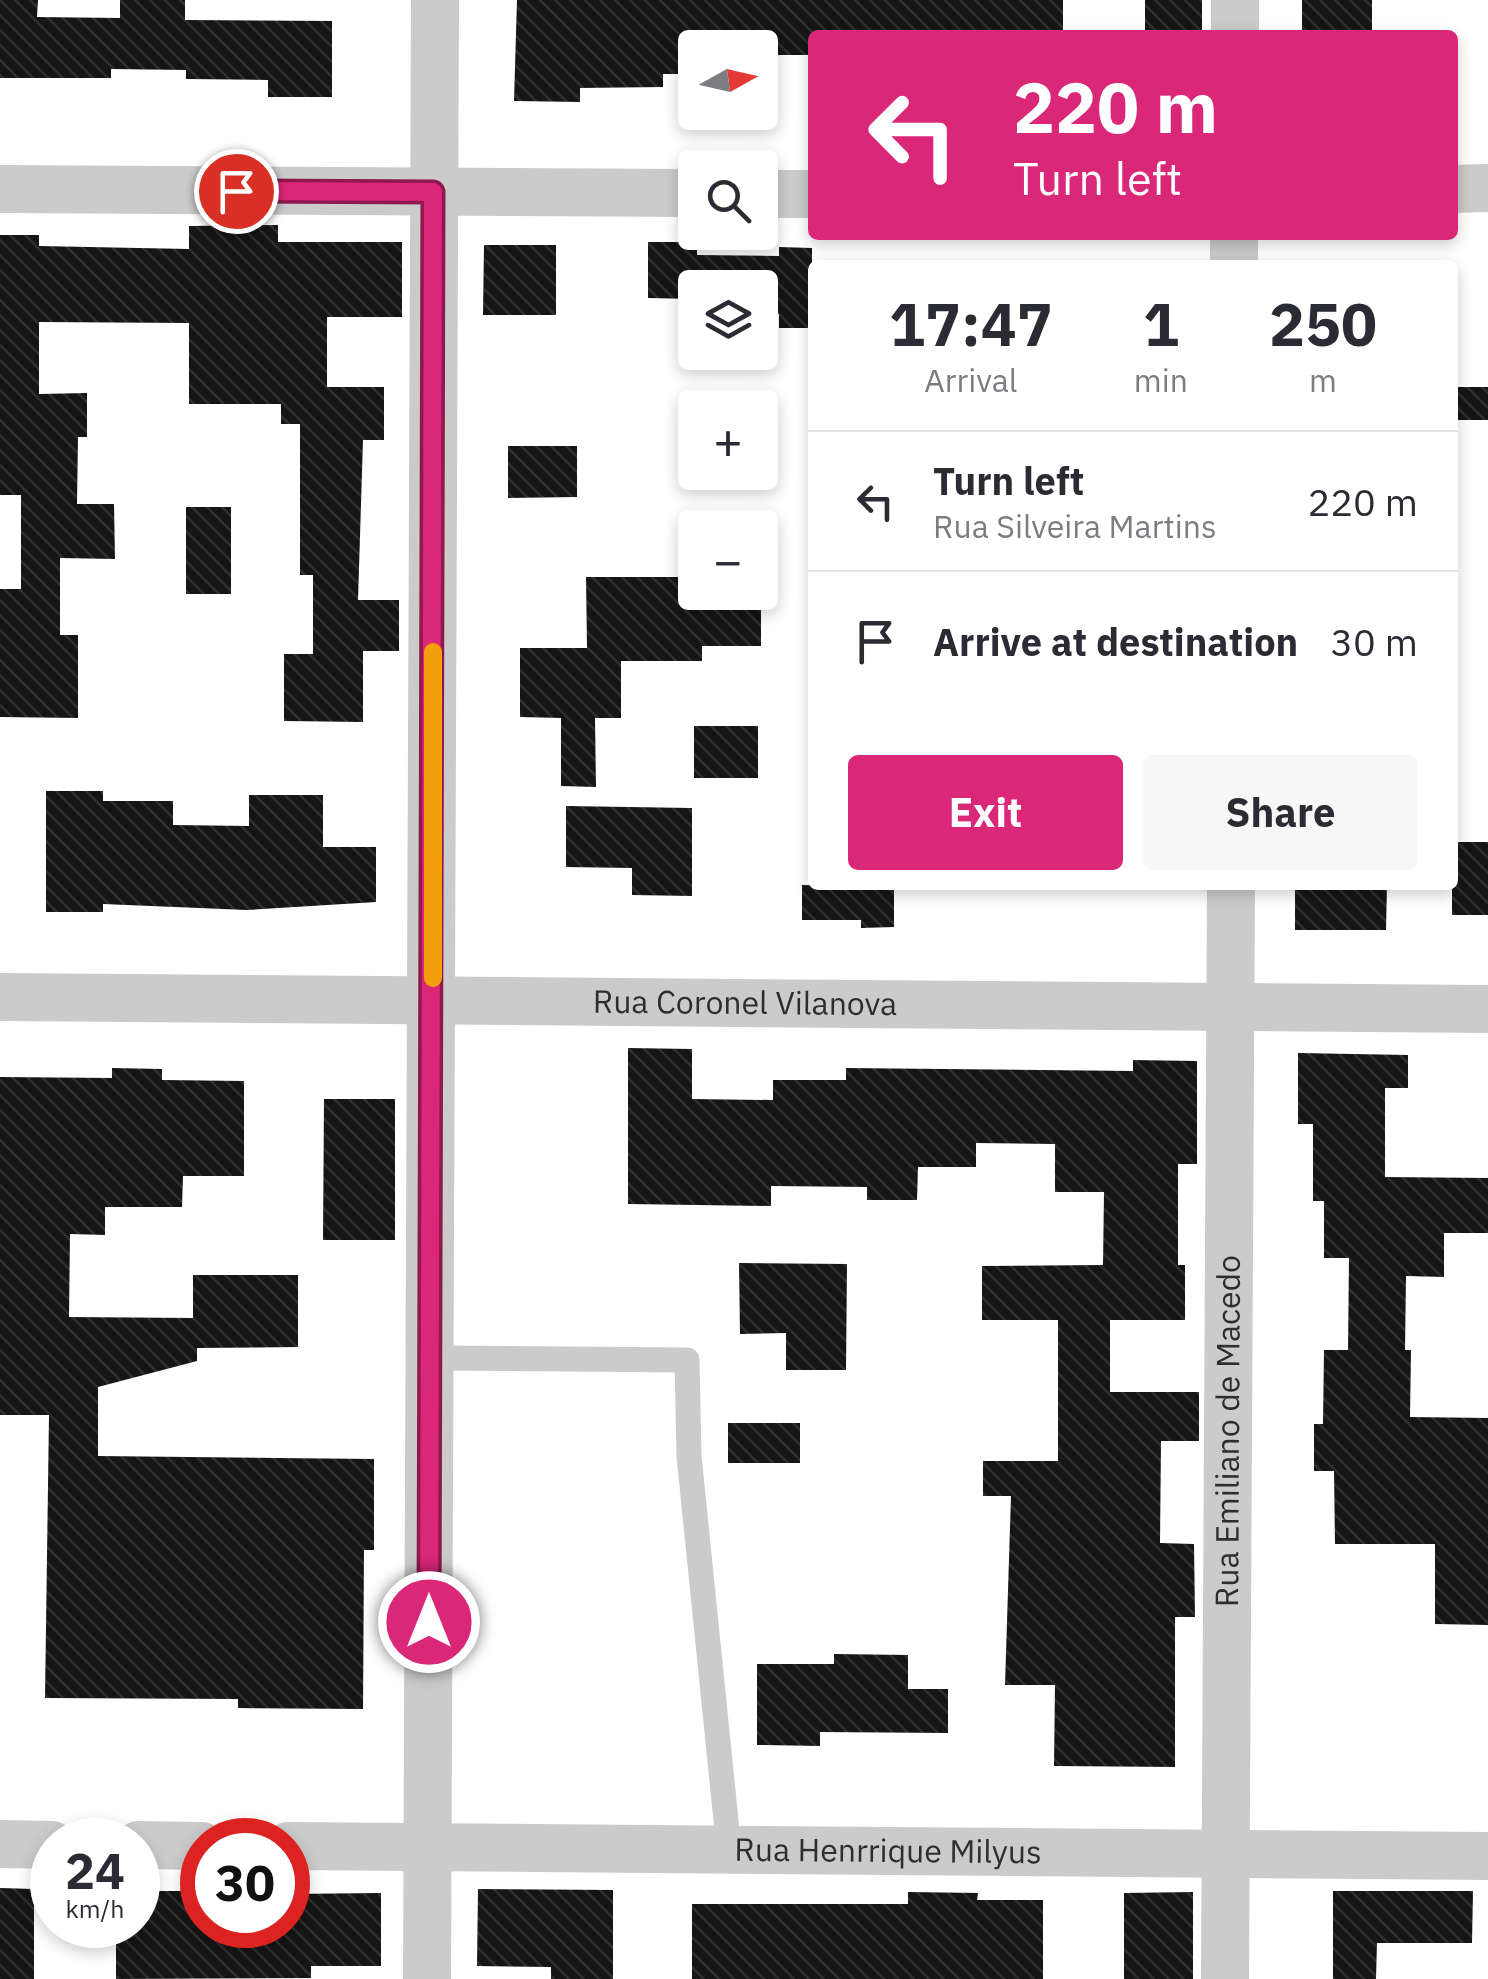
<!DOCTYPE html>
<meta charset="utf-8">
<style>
body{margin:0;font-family:"IBM Plex Sans",sans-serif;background:#f7f7f7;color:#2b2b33;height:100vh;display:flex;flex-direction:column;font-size:38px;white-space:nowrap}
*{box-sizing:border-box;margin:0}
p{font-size:32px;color:#7c7c81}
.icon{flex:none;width:55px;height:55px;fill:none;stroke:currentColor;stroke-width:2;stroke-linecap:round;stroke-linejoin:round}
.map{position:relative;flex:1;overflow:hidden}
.side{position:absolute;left:808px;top:260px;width:650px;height:630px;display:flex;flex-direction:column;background:#fff;border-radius:10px;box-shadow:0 5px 15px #0003}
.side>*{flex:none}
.guide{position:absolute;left:808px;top:30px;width:650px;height:210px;border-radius:10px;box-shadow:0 5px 15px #0003;background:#db2777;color:#fff;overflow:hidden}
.needle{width:65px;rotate:82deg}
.tools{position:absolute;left:678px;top:30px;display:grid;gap:20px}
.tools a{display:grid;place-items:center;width:100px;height:100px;border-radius:10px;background:#fff;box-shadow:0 5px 15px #0003;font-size:50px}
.speed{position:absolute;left:30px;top:1818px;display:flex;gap:20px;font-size:50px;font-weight:700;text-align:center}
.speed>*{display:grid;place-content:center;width:130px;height:130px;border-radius:50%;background:#fff;box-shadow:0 5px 15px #0003;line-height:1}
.speed small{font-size:25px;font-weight:400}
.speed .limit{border:15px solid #d22;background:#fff;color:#111}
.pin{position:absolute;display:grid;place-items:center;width:85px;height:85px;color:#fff;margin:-42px;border:5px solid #fff;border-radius:50%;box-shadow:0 2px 10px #0007}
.me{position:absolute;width:110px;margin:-55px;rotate:0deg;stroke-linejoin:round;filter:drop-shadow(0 0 8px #0008)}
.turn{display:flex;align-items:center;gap:35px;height:210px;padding:0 40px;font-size:45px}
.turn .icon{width:130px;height:130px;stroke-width:2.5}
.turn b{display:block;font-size:70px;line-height:85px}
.eta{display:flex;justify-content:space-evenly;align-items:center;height:170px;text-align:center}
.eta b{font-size:60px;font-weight:700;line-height:70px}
.button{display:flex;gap:20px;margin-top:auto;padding:20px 40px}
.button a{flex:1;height:115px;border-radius:10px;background:#db2777;color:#fff;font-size:40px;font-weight:700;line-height:115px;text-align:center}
.button a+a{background:#f7f7f7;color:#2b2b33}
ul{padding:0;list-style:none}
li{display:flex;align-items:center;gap:30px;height:140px;padding:0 40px;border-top:2px solid #e1e1e2}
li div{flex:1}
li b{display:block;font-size:38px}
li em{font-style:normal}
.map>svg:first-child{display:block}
.building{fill:url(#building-back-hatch)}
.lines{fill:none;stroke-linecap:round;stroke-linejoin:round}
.lane{stroke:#cbcbcb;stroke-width:25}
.street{stroke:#cbcbcb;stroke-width:48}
.route-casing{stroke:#8e194d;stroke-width:25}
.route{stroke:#db2777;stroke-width:18}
.slow{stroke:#f59e0b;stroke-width:18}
.labels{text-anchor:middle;stroke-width:10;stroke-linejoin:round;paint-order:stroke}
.street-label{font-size:32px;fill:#2e2e2e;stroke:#fff}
</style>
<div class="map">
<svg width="1488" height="1979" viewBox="0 0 1488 1979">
<defs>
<pattern id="building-back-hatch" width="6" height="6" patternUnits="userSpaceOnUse" patternTransform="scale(2.5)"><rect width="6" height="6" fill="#151515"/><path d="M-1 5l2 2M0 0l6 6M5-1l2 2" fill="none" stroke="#2f2f2f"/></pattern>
</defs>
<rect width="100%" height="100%" fill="#fff"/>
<g class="building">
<path d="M 0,0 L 38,0 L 37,17 L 120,18 L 120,0 L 185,0 L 185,20 L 332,21 L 332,97 L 268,97 L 268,80 L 186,79 L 186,70 L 111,69 L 111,78 L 0,78 Z"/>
<path d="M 517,0 L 1063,0 L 1063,35 L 812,35 L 812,55 L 764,55 L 764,75 L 760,75 L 760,48 L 695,48 L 695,74 L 663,74 L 663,87 L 580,88 L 580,102 L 514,101 Z"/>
<rect x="1145" y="0" width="57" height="35"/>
<rect x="1302" y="0" width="70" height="35"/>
<path d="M 278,225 L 278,242 L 402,242 L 402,317 L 327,317 L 327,387 L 384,387 L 384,440 L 363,440 L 358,600 L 399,600 L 399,651 L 363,651 L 363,722 L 284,721 L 284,654 L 313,654 L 313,575 L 300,575 L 300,424 L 281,424 L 281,404 L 189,404 L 189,323 L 39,322 L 39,394 L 87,393 L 87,437 L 78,437 L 77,504 L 114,504 L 115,559 L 60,558 L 60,635 L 78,635 L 78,718 L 0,717 L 0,589 L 21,589 L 21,495 L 0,495 L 0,235 L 39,235 L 39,246 L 189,249 L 189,226 Z"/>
<path d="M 648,242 L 697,242 L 697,255 L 779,256 L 779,247 L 812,248 L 812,328 L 779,328 L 779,314 L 760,314 L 760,288 L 695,288 L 695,299 L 648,298 Z"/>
<path d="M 484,245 L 556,245 L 556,315 L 483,315 Z"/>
<rect x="1452" y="387" width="36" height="33"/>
<path d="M 508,446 L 577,446 L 577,497 L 508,498 Z"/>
<rect x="186" y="507" width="45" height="87"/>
<path d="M 586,577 L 695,577 L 695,592 L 760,592 L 761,588 L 761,646 L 702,646 L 702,661 L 621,661 L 621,718 L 595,718 L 596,787 L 561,786 L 561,718 L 520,717 L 520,648 L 587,648 Z"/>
<rect x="694" y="726" width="64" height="52"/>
<path d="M 46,791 L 103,791 L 103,801 L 173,801 L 173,825 L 249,826 L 249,795 L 323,795 L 323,847 L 376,847 L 376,902 L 247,910 L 103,904 L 103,912 L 46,912 Z"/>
<path d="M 566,806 L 692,808 L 692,896 L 632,895 L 632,868 L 566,867 Z"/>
<rect x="1452" y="842" width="36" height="73"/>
<path d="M 802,885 L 894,887 L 894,927 L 861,928 L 861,920 L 802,920 Z"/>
<path d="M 1295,885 L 1387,885 L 1386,930 L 1295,930 Z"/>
<path d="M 628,1048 L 692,1049 L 692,1099 L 773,1100 L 773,1080 L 846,1080 L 846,1068 L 1133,1071 L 1133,1060 L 1197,1061 L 1197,1164 L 1178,1164 L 1178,1265 L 1185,1265 L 1185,1320 L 1110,1320 L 1110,1392 L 1199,1392 L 1199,1441 L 1161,1441 L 1160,1543 L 1194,1544 L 1195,1617 L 1175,1617 L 1175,1767 L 1054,1766 L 1055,1685 L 1005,1685 L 1011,1496 L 983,1496 L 983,1461 L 1058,1461 L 1058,1320 L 982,1320 L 982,1266 L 1103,1265 L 1104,1192 L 1055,1192 L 1055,1144 L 976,1143 L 976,1167 L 918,1167 L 917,1200 L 867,1200 L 867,1187 L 771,1186 L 771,1206 L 628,1204 Z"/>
<path d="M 1298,1053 L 1408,1055 L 1408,1088 L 1385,1088 L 1385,1177 L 1488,1178 L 1488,1233 L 1444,1233 L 1444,1277 L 1406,1276 L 1405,1350 L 1411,1350 L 1410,1417 L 1488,1418 L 1488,1625 L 1435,1624 L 1435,1544 L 1335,1544 L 1334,1471 L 1314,1471 L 1314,1424 L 1323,1424 L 1324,1350 L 1348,1350 L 1349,1258 L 1324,1258 L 1324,1201 L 1313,1201 L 1313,1124 L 1298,1124 Z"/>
<path d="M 112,1068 L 162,1069 L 162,1080 L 244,1081 L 244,1176 L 183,1176 L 182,1207 L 105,1207 L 105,1235 L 70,1234 L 69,1317 L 193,1318 L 193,1275 L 298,1275 L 298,1347 L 197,1348 L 197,1361 L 98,1387 L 98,1456 L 374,1459 L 374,1550 L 364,1550 L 363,1709 L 238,1708 L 238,1699 L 45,1698 L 49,1415 L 0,1415 L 0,1077 L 112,1078 Z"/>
<path d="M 324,1099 L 395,1099 L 395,1240 L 323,1240 Z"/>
<path d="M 739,1263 L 847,1264 L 846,1370 L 786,1370 L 786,1333 L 740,1334 Z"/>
<rect x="728" y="1423" width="72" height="40"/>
<path d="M 834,1654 L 908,1655 L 908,1689 L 948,1689 L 948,1733 L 820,1732 L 820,1746 L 757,1745 L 757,1664 L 834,1664 Z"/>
<path d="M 0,1888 L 34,1889 L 34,1979 L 0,1979 Z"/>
<path d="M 478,1889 L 613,1890 L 613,1979 L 551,1979 L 551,1967 L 477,1966 Z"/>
<path d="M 138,1891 L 202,1891 L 202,1925 L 288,1925 L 288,1894 L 381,1893 L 381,1966 L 311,1966 L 311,1978 L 116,1979 L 116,1925 L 138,1925 Z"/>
<path d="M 1333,1891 L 1473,1891 L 1472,1943 L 1377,1943 L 1376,1979 L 1333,1979 Z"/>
<path d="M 908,1892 L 978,1893 L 977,1900 L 1043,1900 L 1043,1979 L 692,1979 L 692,1904 L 908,1904 Z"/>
<path d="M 1193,1892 L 1193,1979 L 1124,1979 L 1124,1893 Z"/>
</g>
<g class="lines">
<path class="lane" d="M 430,1358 L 687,1360 L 689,1456 L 729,1850"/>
<g class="street">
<path d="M 1235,0 L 1235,35"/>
<path d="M 0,189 L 695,193"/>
<path d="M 1452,189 L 1488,188"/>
<path d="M 760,194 L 812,194"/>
<path d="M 1234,265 L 1234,235"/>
<path id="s1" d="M 0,997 L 1488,1009"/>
<path d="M 0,1844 L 52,1845"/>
<path d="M 138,1845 L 202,1846"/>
<path id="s2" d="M 288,1846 L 1488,1856"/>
<path d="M 427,1979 L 435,0"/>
<path id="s3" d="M 1225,1979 L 1231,885"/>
</g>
</g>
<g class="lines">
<defs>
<path id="route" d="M 236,191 L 433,192 L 429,1622"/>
</defs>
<use href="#route" class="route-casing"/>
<use href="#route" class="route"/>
<path class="slow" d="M 433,652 L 433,978"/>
</g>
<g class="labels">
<g class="street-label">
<text dy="11" stroke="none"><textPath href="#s1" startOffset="745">Rua Coronel Vilanova</textPath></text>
<text dy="11" stroke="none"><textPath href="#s3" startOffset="548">Rua Emiliano de Macedo</textPath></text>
<text dy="11" stroke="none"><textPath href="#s2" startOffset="600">Rua Henrrique Milyus</textPath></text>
</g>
</g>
</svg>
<div class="tools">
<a><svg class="needle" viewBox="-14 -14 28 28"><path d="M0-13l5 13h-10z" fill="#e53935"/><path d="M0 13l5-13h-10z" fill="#7c7c81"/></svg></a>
<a><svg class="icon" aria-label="search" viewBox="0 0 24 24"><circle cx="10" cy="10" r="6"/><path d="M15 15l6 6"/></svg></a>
<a><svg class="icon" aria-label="layers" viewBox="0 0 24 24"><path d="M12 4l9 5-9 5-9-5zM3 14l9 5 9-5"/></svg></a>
<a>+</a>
<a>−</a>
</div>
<div class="speed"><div>24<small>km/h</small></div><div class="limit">30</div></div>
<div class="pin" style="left:236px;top:191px;background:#d93025"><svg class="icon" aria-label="arrive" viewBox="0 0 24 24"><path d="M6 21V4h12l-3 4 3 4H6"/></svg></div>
<svg class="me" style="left:429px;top:1622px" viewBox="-20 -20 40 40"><circle r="17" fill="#db2777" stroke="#fff" stroke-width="3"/><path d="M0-11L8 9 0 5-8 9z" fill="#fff"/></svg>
<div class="guide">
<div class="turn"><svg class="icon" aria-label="left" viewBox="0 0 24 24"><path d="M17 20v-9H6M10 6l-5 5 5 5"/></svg><div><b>220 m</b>Turn left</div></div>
</div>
<section class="side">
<div class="eta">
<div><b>17:47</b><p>Arrival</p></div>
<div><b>1</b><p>min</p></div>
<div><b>250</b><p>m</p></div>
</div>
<ul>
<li><svg class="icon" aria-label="left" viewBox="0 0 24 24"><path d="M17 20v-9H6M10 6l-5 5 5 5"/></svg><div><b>Turn left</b><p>Rua Silveira Martins</p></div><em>220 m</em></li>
<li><svg class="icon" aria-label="arrive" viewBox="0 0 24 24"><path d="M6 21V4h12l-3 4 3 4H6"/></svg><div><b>Arrive at destination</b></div><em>30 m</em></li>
</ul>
<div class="button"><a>Exit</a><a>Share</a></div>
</section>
</div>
